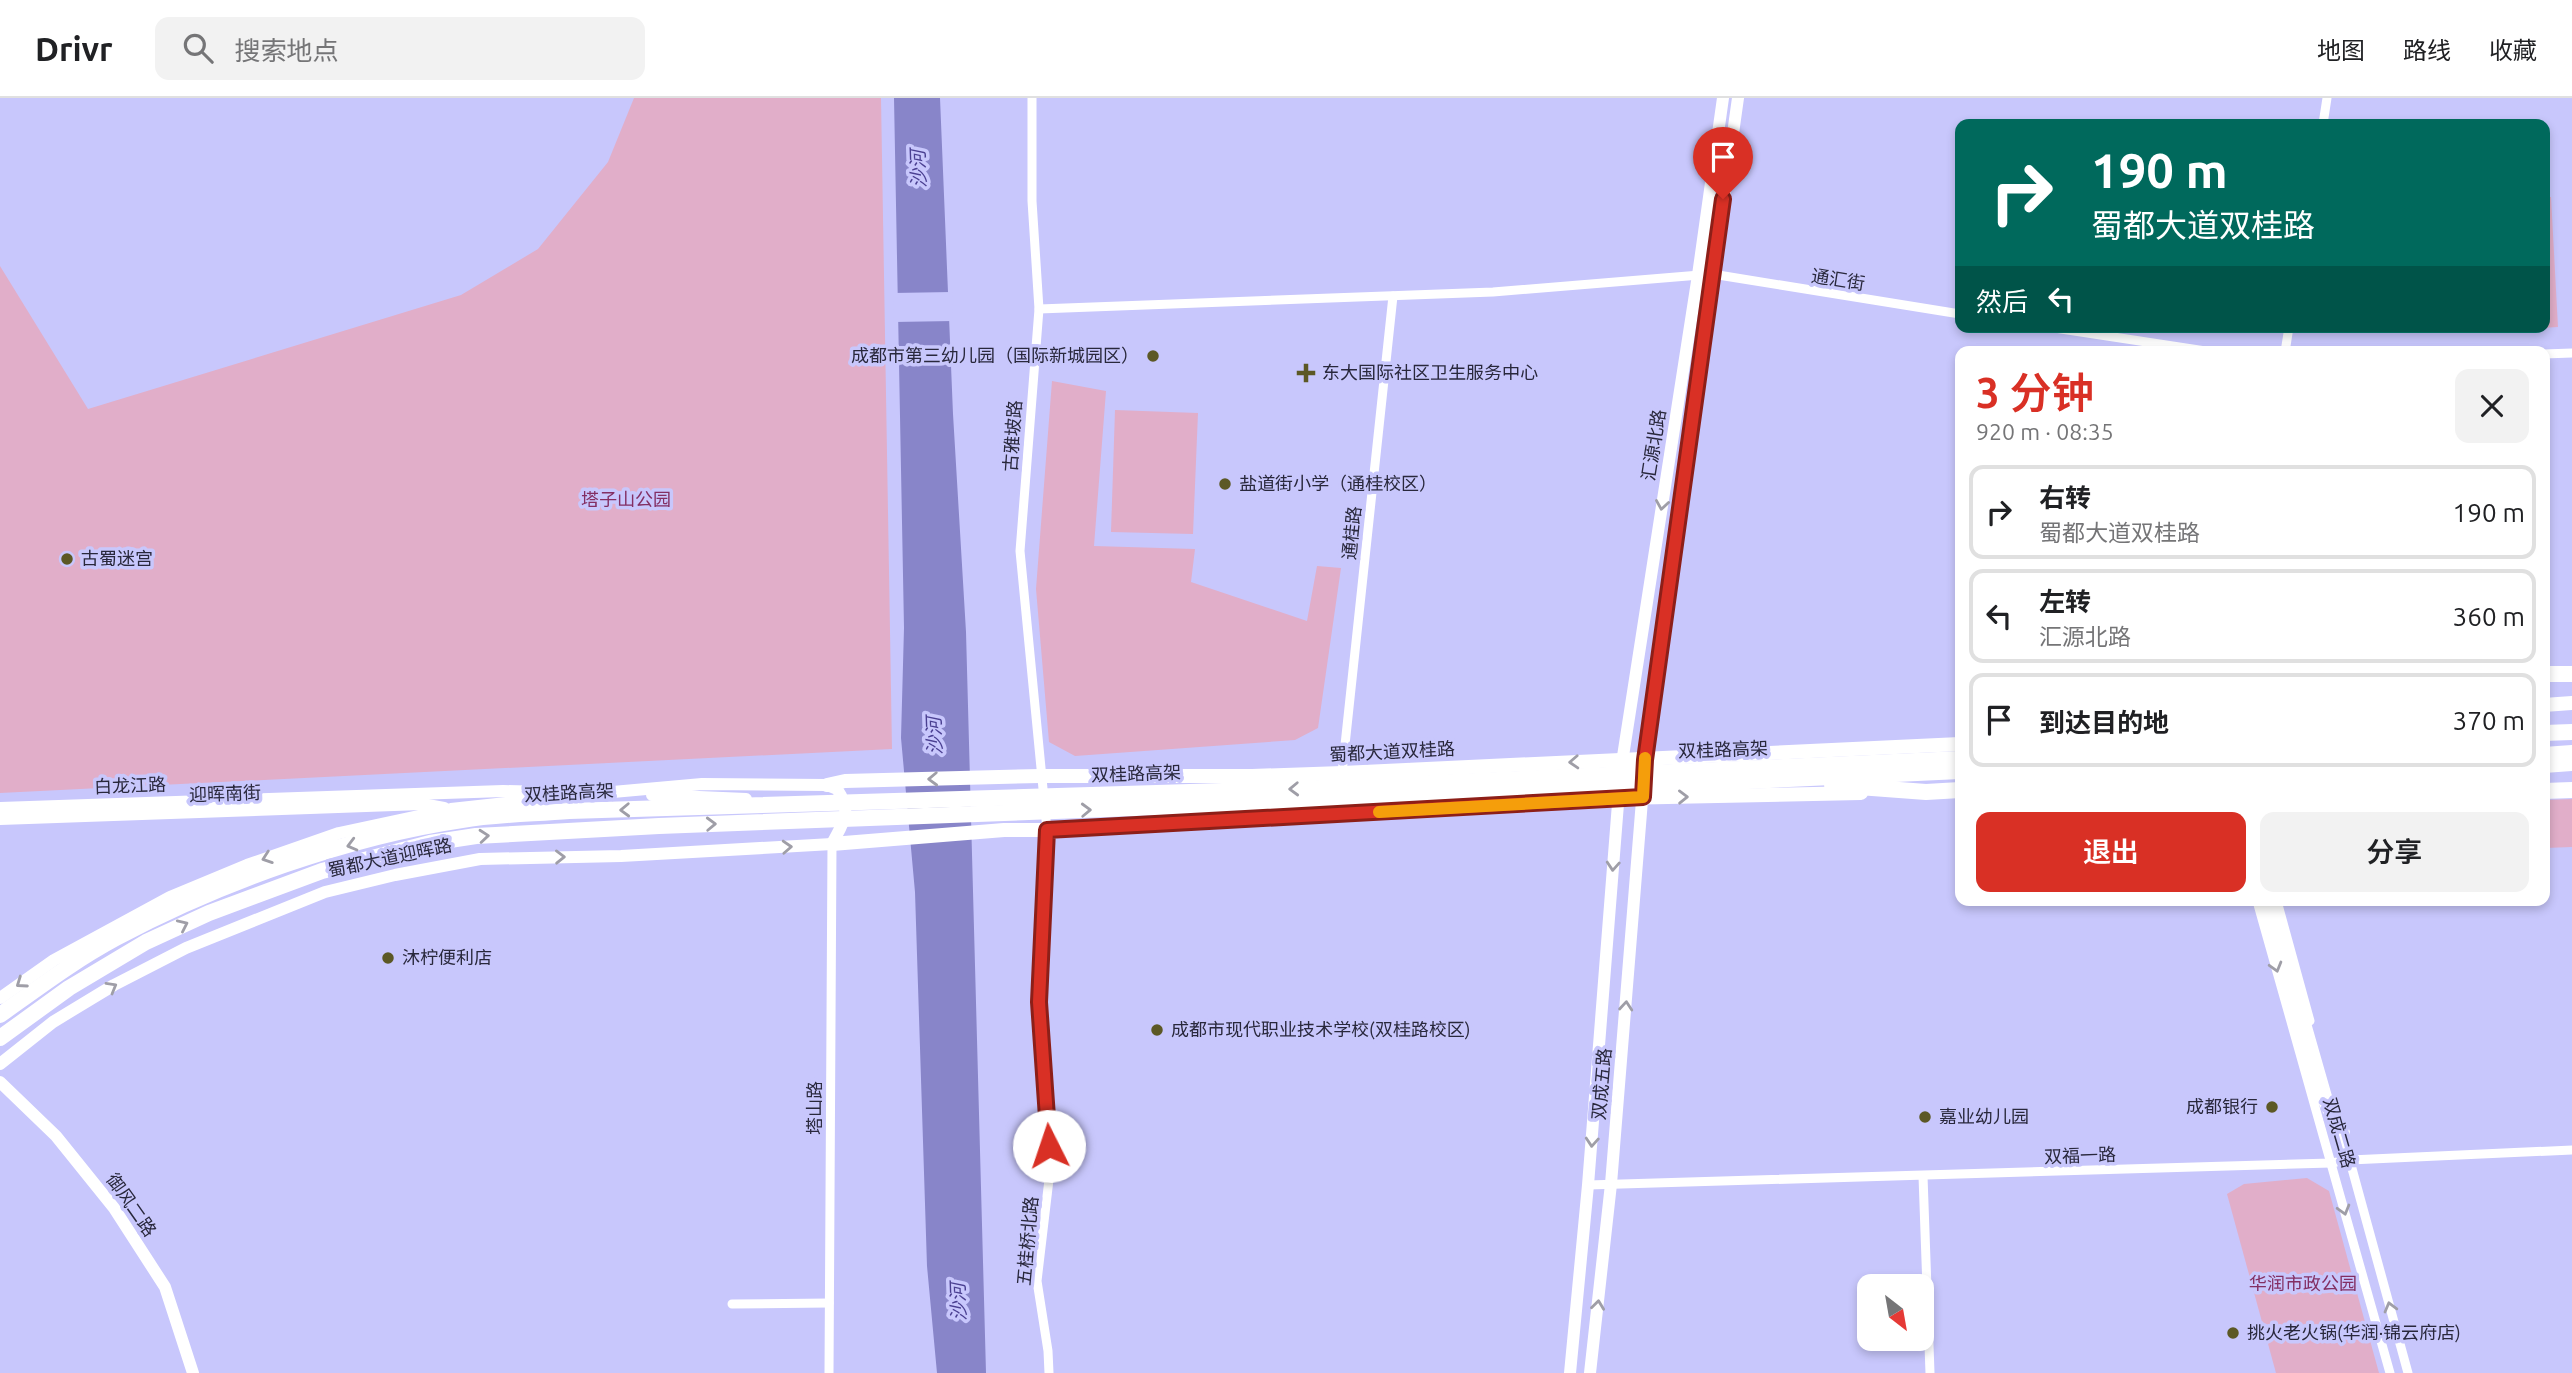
<!DOCTYPE html>
<html lang="zh">
<meta charset="utf-8">
<style>
body{margin:0;font-family:Ubuntu,"Noto Sans SC",sans-serif;background:#f2f2f2;color:#202124;height:100vh;display:flex;flex-direction:column;font-size:26px;white-space:nowrap}
*{box-sizing:border-box;margin:0}
p{font-size:23px;color:#757577}
.icon{flex:none;width:38px;height:38px;fill:none;stroke:currentColor;stroke-width:2;stroke-linecap:round;stroke-linejoin:round}
.map{position:relative;flex:1;overflow:hidden}
.side{position:absolute;left:1955px;top:248px;width:595px;height:560px;display:flex;flex-direction:column;background:#fff;border-radius:14px;box-shadow:0 4px 10px #0003}
.side>*{flex:none}
.guide{position:absolute;left:1955px;top:21px;width:595px;height:214px;border-radius:14px;box-shadow:0 4px 10px #0003;background:#00695c;color:#fff;overflow:hidden}
.needle{width:46px;rotate:149deg}
.buttons{position:absolute;left:1857px;top:1176px;display:grid;gap:14px}
.buttons a{display:grid;place-items:center;width:77px;height:77px;border-radius:14px;background:#fff;box-shadow:0 4px 10px #0003;font-size:35px}
.pin{position:absolute;display:grid;place-items:center;width:60px;height:60px;color:#fff;margin:-72px -30px;border-radius:50% 50% 50% 0;rotate:-45deg;box-shadow:0 0 7px #0007}
.pin .icon{rotate:45deg}
.me{position:absolute;width:77px;margin:-38px;rotate:356deg;stroke-linejoin:round;filter:drop-shadow(0 0 5px #0008)}
.turn{display:flex;align-items:center;gap:24px;height:147px;padding:0 21px;font-size:32px}
.turn .icon{width:91px;height:91px;stroke-width:2.5}
.turn b{display:block;font-size:49px;line-height:60px}
.then{display:flex;align-items:center;height:66px;padding:0 21px;background:#0003;gap:14px;font-size:26px}
.round{display:grid;place-items:center;flex:none;width:74px;height:74px;border-radius:14px;background:#f2f2f2}
.headline{display:flex;align-items:center;justify-content:space-between;height:119px;padding:0 21px}
h1{font-size:42px;font-weight:600;line-height:52px;color:#d93025}
.action{display:flex;gap:14px;margin-top:auto;padding:14px 21px}
.action a{flex:1;height:80px;border-radius:14px;background:#d93025;color:#fff;font-size:28px;font-weight:600;line-height:80px;text-align:center}
.action a+a{background:#f2f2f2;color:#202124}
ul{padding:0;list-style:none}
li{display:flex;align-items:center;gap:21px;height:94px;margin:0 14px 10px;padding:0 7px;border:4px solid #e0e0e0;border-radius:14px}
li div{flex:1}
li b{display:block;font-size:26px}
li em{font-style:normal}
header{display:flex;align-items:center;gap:42px;box-sizing:border-box;height:98px;padding:0 35px;background:#fff;border-bottom:2px solid #e0e0e0}
header strong{font-size:33px}
nav{display:flex;gap:38px;margin-inline-start:auto;font-size:24px}
.search{width:490px;height:63px;background:#f2f2f2;display:flex;align-items:center;gap:18px;box-sizing:border-box;padding:0 24px;border-radius:14px;color:#757577;font-size:26px}
.map>svg:first-child{display:block}
.green{fill:#e1aec9}
.water{fill:#8885c9}
.pier{fill:#c8c7fc}
.lines{fill:none;stroke-linecap:round;stroke-linejoin:round}
.street{stroke:#fff;stroke-width:9}
.secondary{stroke:#fff;stroke-width:12}
.primary{stroke:#fff;stroke-width:14}
.highway{stroke:#fff;stroke-width:16}
.oneway{stroke:#9f9ea7}
.route-casing{stroke:#8d1f18;stroke-width:18}
.route{stroke:#d93025;stroke-width:12}
.slow{stroke:#f59e0b;stroke-width:12}
.poi-dot{fill:#5c5825;stroke:#c8c7fc;stroke-width:2.5}
.labels{text-anchor:middle;stroke-width:7;stroke-linejoin:round;paint-order:stroke}
.street-label{font-size:18px;fill:#29283c;stroke:#c8c7fc}
.poi-label{font-size:18px;fill:#29283c;stroke:#c8c7fc;text-anchor:start}
.park-label{font-size:18px;fill:#832f63;stroke:#c8c7fc}
.water-label{font-size:19px;font-style:italic;fill:#4a3f91;stroke:#c8c7fc}
</style>
<header>
<strong>Drivr</strong>
<div class="search"><svg class="icon" aria-label="search" viewBox="0 0 24 24"><circle cx="10" cy="10" r="6"/><path d="M15 15l6 6"/></svg>搜索地点</div>
<nav><a>地图</a><a>路线</a><a>收藏</a></nav>
</header>
<div class="map">
<svg width="2572" height="1275" viewBox="0 0 2572 1275">
<rect width="100%" height="100%" fill="#c8c7fc"/>
<g class="green">
<path d="M 634,0 L 881,0 L 892,651 L 0,695 L 0,168 L 88,311 L 461,197 L 538,151 L 608,64 Z"/>
<path d="M 2545,99 L 2551,99 L 2558,229 L 2473,234 L 2473,229 L 2544,229 Z"/>
<path d="M 1052,283 L 1106,293 L 1094,448 L 1195,451 L 1191,484 L 1307,523 L 1317,468 L 1341,470 L 1318,630 L 1295,642 L 1075,658 L 1049,644 L 1036,491 Z"/>
<path d="M 1115,312 L 1198,315 L 1193,436 L 1111,434 Z"/>
<path d="M 2572,701 L 2572,749 L 2545,750 L 2545,702 Z"/>
<path d="M 2307,1080 L 2329,1093 L 2379,1275 L 2276,1275 L 2227,1096 L 2244,1086 Z"/>
</g>
<path class="water" d="M 894,0 L 940,0 L 953,316 L 966,534 L 986,1275 L 937,1275 L 927,1168 L 915,794 L 901,640 L 904,530 Z"/>
<path class="pier" d="M 952,194 L 953,223 L 894,224 L 893,195 Z"/>
<g class="lines">
<g class="street">
<path d="M 1032,0 L 1032,103 L 1039,211 L 1020,453 L 1047,732 L 1039,904 L 1050,1073 L 1037,1183 L 1048,1253 L 1049,1275"/>
<path d="M 2323,26 L 2327,0"/>
<path d="M 1039,211 L 1493,194 L 1712,176 L 1960,216"/>
<path d="M 2048,229 L 2212,254"/>
<path d="M 2285,254 L 2289,229"/>
<path d="M 2544,256 L 2572,255"/>
<path d="M 1342,675 L 1393,198"/>
<path d="M 2257,803 L 2390,1275"/>
<path d="M 2277,803 L 2310,923"/>
<path d="M 2342,1034 L 2408,1275"/>
<path d="M 1923,1078 L 1930,1275"/>
<path d="M 1588,1087 L 2331,1065 L 2350,1062 L 2572,1052"/>
<path d="M 732,1206 L 829,1205"/>
<path d="M 829,1275 L 832,746"/>
</g>
<g class="secondary">
<path d="M 1644,668 L 1738,0"/>
<path d="M 1621,671 L 1698,177 L 1723,0"/>
<path d="M 652,697 L 746,701"/>
<path d="M 0,710 L 503,693 L 546,694"/>
<path d="M 0,721 L 422,706 L 444,710"/>
<path d="M 0,900 L 54,862 L 170,799 L 247,767 L 339,735 L 451,711 L 568,698 L 702,686 L 827,687 L 837,691 C 853,715 843,724 832,746"/>
<path d="M 0,966 L 53,924 L 114,887 L 186,850 L 325,794 L 395,777 L 480,761 L 621,758 L 832,746"/>
<path d="M 0,984 L 56,1038 L 114,1110 L 165,1189 L 193,1275"/>
<path d="M 1570,1275 L 1588,1087 L 1619,693"/>
<path d="M 1590,1275 L 1611,1086 L 1643,690"/>
</g>
<g class="primary">
<path d="M 2544,607 L 2572,605"/>
<path d="M 2544,668 L 2572,666"/>
<path d="M 827,687 L 845,683 L 1040,678 L 1252,678 L 1342,675 L 1960,646"/>
<path d="M 832,746 L 1004,732 L 1047,732 L 1618,700 L 1861,695"/>
</g>
<g class="highway">
<path d="M 2544,576 L 2572,576"/>
<path d="M 2544,635 L 2572,634"/>
<path d="M 2544,657 L 2572,655"/>
<path d="M 1832,687 L 1926,694 L 1960,692"/>
<path d="M 2544,693 L 2572,692"/>
<path d="M 2268,803 L 2324,999 L 2342,1035"/>
<path d="M 0,917 C 38,890 75,862 116,840 C 219,785 347,739 462,722 C 498,716 534,716 569,713 L 1322,690 L 1960,661"/>
<path d="M 0,940 L 69,890 L 146,844 L 209,815 L 322,773 L 430,745 L 476,738 L 659,728 L 1318,703 L 1960,673"/>
</g>
</g>
<defs><path id="oneway-chevron" d="M-2-3.5L2.5 0L-2 3.5" fill="none" stroke-width="1.6" stroke-linecap="round" stroke-linejoin="round" transform="scale(1.75)"/></defs>
<g class="oneway">
<use href="#oneway-chevron" transform="translate(1662 407) rotate(99)"/>
<use href="#oneway-chevron" transform="translate(1574 664) rotate(177)"/>
<use href="#oneway-chevron" transform="translate(933 681) rotate(178)"/>
<use href="#oneway-chevron" transform="translate(1294 691) rotate(178)"/>
<use href="#oneway-chevron" transform="translate(1683 699) rotate(-1)"/>
<use href="#oneway-chevron" transform="translate(625 712) rotate(178)"/>
<use href="#oneway-chevron" transform="translate(1086 712) rotate(-2)"/>
<use href="#oneway-chevron" transform="translate(711 726) rotate(-2)"/>
<use href="#oneway-chevron" transform="translate(484 738) rotate(-5)"/>
<use href="#oneway-chevron" transform="translate(352 747) rotate(165)"/>
<use href="#oneway-chevron" transform="translate(787 749) rotate(-3)"/>
<use href="#oneway-chevron" transform="translate(560 759) rotate(-1)"/>
<use href="#oneway-chevron" transform="translate(267 760) rotate(161)"/>
<use href="#oneway-chevron" transform="translate(1613 768) rotate(94)"/>
<use href="#oneway-chevron" transform="translate(183 827) rotate(-25)"/>
<use href="#oneway-chevron" transform="translate(2276 869) rotate(74)"/>
<use href="#oneway-chevron" transform="translate(21 885) rotate(145)"/>
<use href="#oneway-chevron" transform="translate(112 889) rotate(-30)"/>
<use href="#oneway-chevron" transform="translate(1626 908) rotate(-85)"/>
<use href="#oneway-chevron" transform="translate(1592 1044) rotate(94)"/>
<use href="#oneway-chevron" transform="translate(2344 1112) rotate(74)"/>
<use href="#oneway-chevron" transform="translate(1598 1207) rotate(-83)"/>
<use href="#oneway-chevron" transform="translate(2390 1209) rotate(-105)"/>
</g>
<g class="lines">
<defs>
<path id="route" d="M 1049,1048 L 1039,904 L 1047,732 L 1643,699 L 1645,662 L 1723,101"/>
</defs>
<use href="#route" class="route-casing"/>
<use href="#route" class="route"/>
<path class="slow" d="M 1379,714 L 1643,699 L 1645,660"/>
</g>
<g class="poi-dot">
<circle cx="1153" cy="258" r="7"/>
<path d="M1302.5 264.5h7v7h7v7h-7v7h-7v-7h-7v-7h7z"/>
<circle cx="1225" cy="386" r="7"/>
<circle cx="67" cy="461" r="7"/>
<circle cx="388" cy="860" r="7"/>
<circle cx="1157" cy="932" r="7"/>
<circle cx="2272" cy="1009" r="7"/>
<circle cx="1925" cy="1019" r="7"/>
<circle cx="2233" cy="1235" r="7"/>
</g>
<g class="labels">
<g class="street-label">
<text transform="translate(1838 182) rotate(9)" y="6">通汇街</text>
<text transform="translate(1013 338) rotate(-86)" y="6">古雅坡路</text>
<text transform="translate(1654 347) rotate(-81)" y="6">汇源北路</text>
<text transform="translate(1352 435) rotate(-84)" y="6">通桂路</text>
<text transform="translate(1723 652) rotate(-2)" y="6">双桂路高架</text>
<text transform="translate(1392 654) rotate(-3)" y="6">蜀都大道双桂路</text>
<text transform="translate(1136 676) rotate(-2)" y="6">双桂路高架</text>
<text transform="translate(130 688) rotate(-2)" y="6">白龙江路</text>
<text transform="translate(569 695) rotate(-3)" y="6">双桂路高架</text>
<text transform="translate(225 696) rotate(-2)" y="6">迎晖南街</text>
<text transform="translate(390 760) rotate(-12)" y="6">蜀都大道迎晖路</text>
<text transform="translate(1602 986) rotate(-85)" y="6">双成五路</text>
<text transform="translate(815 1010) rotate(-90)" y="6">塔山路</text>
<text transform="translate(2339 1035) rotate(74)" y="6">双成二路</text>
<text transform="translate(2080 1058) rotate(-2)" y="6">双福一路</text>
<text transform="translate(131 1107) rotate(55)" y="6">御风二路</text>
<text transform="translate(1028 1143) rotate(-85)" y="6">五桂桥北路</text>
</g>
<g class="poi-label">
<text x="1139" y="264" text-anchor="end">成都市第三幼儿园（国际新城园区）</text>
<text x="1322" y="281">东大国际社区卫生服务中心</text>
<text x="1239" y="392">盐道街小学（通桂校区）</text>
<text x="81" y="467">古蜀迷宫</text>
<text x="402" y="866">沐柠便利店</text>
<text x="1171" y="938">成都市现代职业技术学校(双桂路校区)</text>
<text x="2258" y="1015" text-anchor="end">成都银行</text>
<text x="1939" y="1025">嘉业幼儿园</text>
<text x="2247" y="1241">挑火老火锅(华润·锦云府店)</text>
</g>
<g class="park-label">
<text x="626" y="408">塔子山公园</text>
<text x="2303" y="1192">华润市政公园</text>
</g>
<g class="water-label">
<text transform="translate(918 71) rotate(-92)" y="7">沙河</text>
<text transform="translate(934 638) rotate(-92)" y="7">沙河</text>
<text transform="translate(958 1204) rotate(-92)" y="7">沙河</text>
</g>
</g>
</svg>
<div class="buttons">
<a><svg class="needle" viewBox="-14 -14 28 28"><path d="M0-13l5 13h-10z" fill="#e53935"/><path d="M0 13l5-13h-10z" fill="#757577"/></svg></a>
</div>
<div class="pin" style="left:1723px;top:101px;background:#d93025"><svg class="icon" aria-label="arrive" viewBox="0 0 24 24"><path d="M6 21V4h12l-3 4 3 4H6"/></svg></div>
<svg class="me" style="left:1049px;top:1048px" viewBox="-20 -20 40 40"><circle r="19" fill="#fff"/><path d="M0-13L10 11 0 6-10 11z" fill="#d93025"/></svg>
<div class="guide">
<div class="turn"><svg class="icon" aria-label="right" viewBox="0 0 24 24"><path d="M7 20v-9h11M14 6l5 5-5 5"/></svg><div><b>190 m</b>蜀都大道双桂路</div></div>
<div class="then">然后<svg class="icon" aria-label="left" viewBox="0 0 24 24"><path d="M17 20v-9H6M10 6l-5 5 5 5"/></svg></div>
</div>
<section class="side">
<div class="headline"><div><h1>3 分钟</h1><p>920 m · 08:35</p></div><a class="round"><svg class="icon" aria-label="close" viewBox="0 0 24 24"><path d="M6 6l12 12M18 6L6 18"/></svg></a></div>
<ul>
<li><svg class="icon" aria-label="right" viewBox="0 0 24 24"><path d="M7 20v-9h11M14 6l5 5-5 5"/></svg><div><b>右转</b><p>蜀都大道双桂路</p></div><em>190 m</em></li>
<li><svg class="icon" aria-label="left" viewBox="0 0 24 24"><path d="M17 20v-9H6M10 6l-5 5 5 5"/></svg><div><b>左转</b><p>汇源北路</p></div><em>360 m</em></li>
<li><svg class="icon" aria-label="arrive" viewBox="0 0 24 24"><path d="M6 21V4h12l-3 4 3 4H6"/></svg><div><b>到达目的地</b></div><em>370 m</em></li>
</ul>
<div class="action"><a>退出</a><a>分享</a></div>
</section>
</div>
